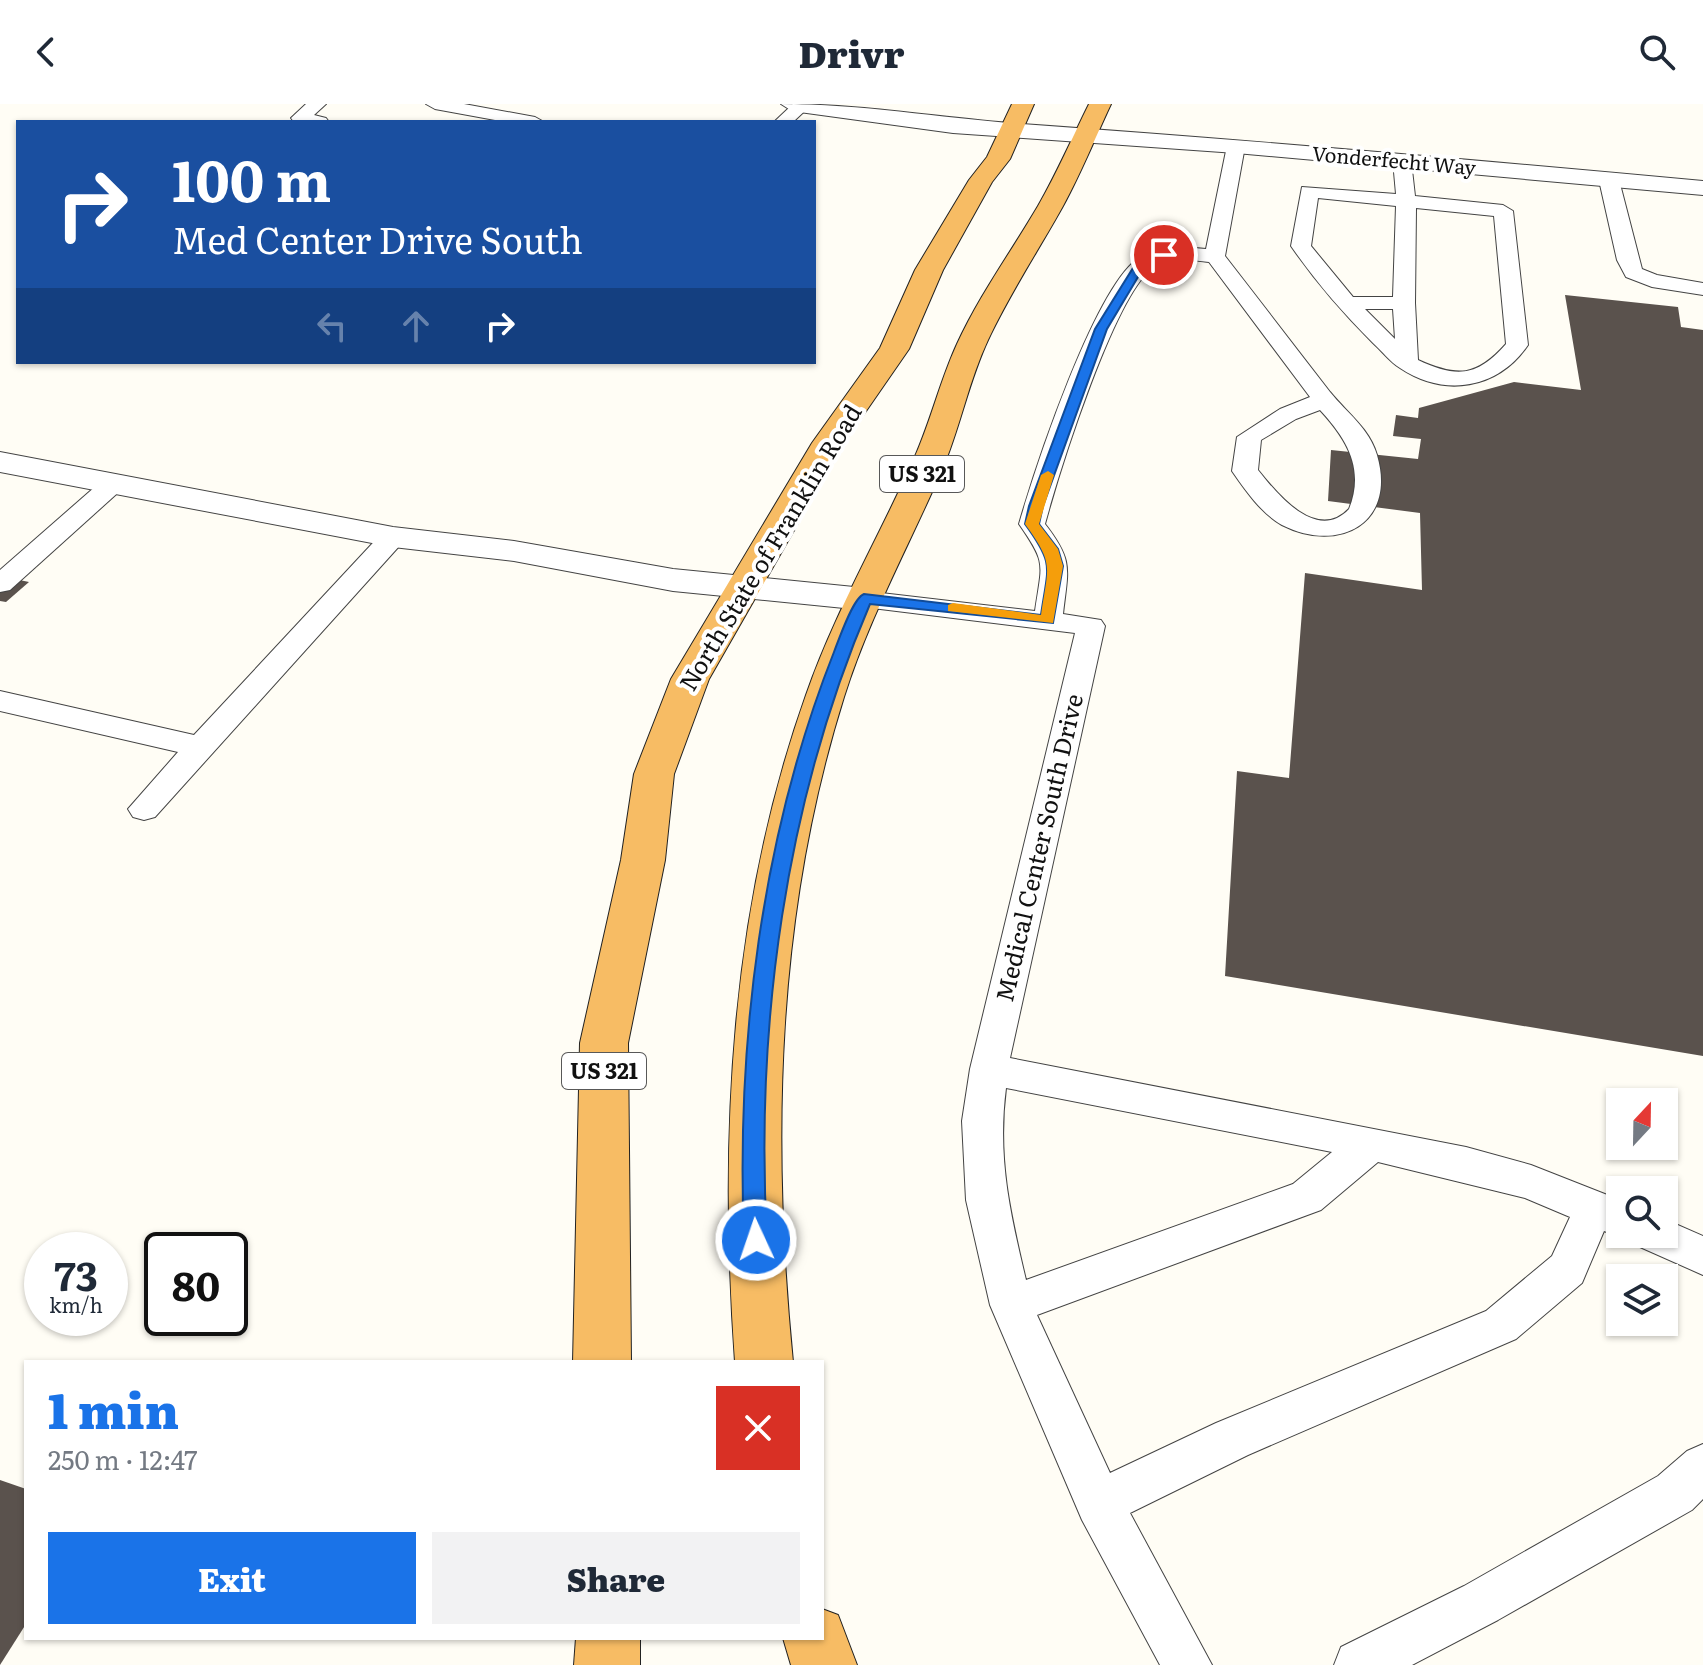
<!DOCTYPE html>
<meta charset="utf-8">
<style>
body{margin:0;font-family:Literata,serif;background:#f2f2f3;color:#1f2937;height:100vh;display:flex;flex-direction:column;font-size:30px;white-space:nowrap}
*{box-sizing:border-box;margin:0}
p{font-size:26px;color:#747a83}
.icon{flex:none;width:44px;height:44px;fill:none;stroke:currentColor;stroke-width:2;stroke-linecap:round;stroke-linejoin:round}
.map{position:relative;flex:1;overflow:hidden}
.panel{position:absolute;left:24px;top:1256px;width:800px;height:280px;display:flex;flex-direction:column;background:#fff;border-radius:0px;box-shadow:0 2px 6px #0004}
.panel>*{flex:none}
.banner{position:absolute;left:16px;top:16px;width:800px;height:244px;border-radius:0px;box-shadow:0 2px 6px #0004;background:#1a4fa0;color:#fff;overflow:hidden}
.needle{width:52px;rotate:22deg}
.tools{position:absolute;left:1606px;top:984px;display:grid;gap:16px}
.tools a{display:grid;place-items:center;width:72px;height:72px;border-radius:0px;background:#fff;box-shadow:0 2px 6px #0004;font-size:40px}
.speed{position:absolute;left:24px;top:1128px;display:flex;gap:16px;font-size:40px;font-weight:700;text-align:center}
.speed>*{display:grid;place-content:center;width:104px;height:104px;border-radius:50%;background:#fff;box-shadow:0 2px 6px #0004;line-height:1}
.speed small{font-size:20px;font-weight:400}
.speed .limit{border:4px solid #111;border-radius:12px;background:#fff;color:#111}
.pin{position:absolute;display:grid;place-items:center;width:68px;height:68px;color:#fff;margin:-34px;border:4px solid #fff;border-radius:50%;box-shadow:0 2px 8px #0007}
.me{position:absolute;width:88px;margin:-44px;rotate:357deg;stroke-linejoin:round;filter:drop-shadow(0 0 6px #0008)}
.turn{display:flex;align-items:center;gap:28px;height:168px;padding:0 24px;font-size:36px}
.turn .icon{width:104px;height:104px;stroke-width:2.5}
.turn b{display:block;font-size:56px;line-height:68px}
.lanes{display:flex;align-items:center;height:76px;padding:0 24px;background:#0003;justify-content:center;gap:40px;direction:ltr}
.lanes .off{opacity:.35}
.round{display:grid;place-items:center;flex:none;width:84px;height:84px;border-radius:0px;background:#f2f2f3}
.headline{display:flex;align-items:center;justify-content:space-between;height:136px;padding:0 24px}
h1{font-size:48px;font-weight:800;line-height:60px;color:#1a73e8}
.primary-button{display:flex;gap:16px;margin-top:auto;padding:16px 24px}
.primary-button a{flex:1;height:92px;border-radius:0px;background:#1a73e8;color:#fff;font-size:32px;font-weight:800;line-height:92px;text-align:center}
.primary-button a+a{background:#f2f2f3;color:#1f2937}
header{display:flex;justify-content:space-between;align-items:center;height:104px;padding:0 24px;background:#fff;font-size:36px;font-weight:800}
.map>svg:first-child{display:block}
.building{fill:#5a524d}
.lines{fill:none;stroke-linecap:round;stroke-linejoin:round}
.service-casing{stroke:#444;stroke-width:2}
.minor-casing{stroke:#444;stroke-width:2}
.trunk-casing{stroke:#222;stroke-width:2}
.service{fill:#fff;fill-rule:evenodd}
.minor{fill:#fff;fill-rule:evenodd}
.trunk{fill:#f7bc64;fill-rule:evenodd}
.route{fill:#1a73e8;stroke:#114b97;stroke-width:2}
.slow{fill:#f59e0b}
.labels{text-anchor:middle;stroke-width:8;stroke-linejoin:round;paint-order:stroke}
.far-street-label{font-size:20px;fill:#111;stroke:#fff}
.shield{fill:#fff;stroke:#585858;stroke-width:2}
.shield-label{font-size:22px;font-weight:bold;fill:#111}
.street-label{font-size:24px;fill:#111;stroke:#fff}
</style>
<header><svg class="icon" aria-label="back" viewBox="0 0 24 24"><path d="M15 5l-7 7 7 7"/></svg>Drivr<svg class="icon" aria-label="search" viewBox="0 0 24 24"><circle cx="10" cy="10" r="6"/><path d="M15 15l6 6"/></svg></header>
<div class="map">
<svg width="1703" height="1561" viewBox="0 0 1703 1561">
<rect width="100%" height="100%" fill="#fffdf5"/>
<g class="building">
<path d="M 1565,191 L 1678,203 L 1681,223 L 1703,226 L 1703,952 L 1225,872 L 1237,667 L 1289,674 L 1305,469 L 1422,486 L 1420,409 L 1328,397 L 1331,346 L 1418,355 L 1421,335 L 1393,332 L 1396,311 L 1418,314 L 1419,304 L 1514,278 L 1581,286 Z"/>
<path d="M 0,472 L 29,478 L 6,498 L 0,497 Z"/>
<path d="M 0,1376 L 26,1385 L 26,1520 L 0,1561 Z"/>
</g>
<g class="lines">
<defs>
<g id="service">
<path d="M 306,0 L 326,0 L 314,11 L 326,14 L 329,18 L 294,18 L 291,14 Z"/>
<path d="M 426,0 L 464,0 L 535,13 L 544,18 L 506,18 L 435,5 Z"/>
<path d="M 793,0 L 810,2 L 793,18 L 774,18 Z"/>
<path d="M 1236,37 L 1245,42 L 1225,152 C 1260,197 1295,243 1330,288 C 1347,309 1369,324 1377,351 C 1397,419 1339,450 1282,421 C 1262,410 1245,386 1232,367 L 1237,333 L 1280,305 L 1310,293 L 1209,158 C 1191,156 1170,152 1155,162 C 1115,187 1059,369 1045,420 C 1074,457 1068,465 1063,510 L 1101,516 L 1105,522 L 1010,954 L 1466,1043 L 1531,1061 L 1620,1096 L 1620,1130 L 1629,1130 L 1620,1133 L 1604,1127 L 1582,1179 L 1516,1235 L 1248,1351 L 1130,1409 L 1212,1561 L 1160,1561 L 1082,1416 L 990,1201 L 966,1096 L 962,1017 L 970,965 L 1075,529 L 864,503 L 854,501 L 850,495 L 854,489 L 864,487 L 1035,507 C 1042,459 1047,460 1019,420 C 1035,365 1095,181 1140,153 C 1159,141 1184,143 1206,145 L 1227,42 ZM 1320,306 C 1347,335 1365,365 1349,405 C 1317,439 1277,390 1258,366 L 1261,336 L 1296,315 ZM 1006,984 L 1332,1048 L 1293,1080 L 1026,1176 C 1010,1109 997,1053 1006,984 ZM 1378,1058 L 1525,1094 L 1570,1113 L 1552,1152 L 1486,1207 L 1216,1319 L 1110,1369 L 1037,1211 L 1321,1106 Z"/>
<path d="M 1402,51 L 1411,57 L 1415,92 L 1503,101 L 1513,107 L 1528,241 C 1498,285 1445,294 1400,264 C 1390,258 1382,247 1373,239 C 1342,208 1316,178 1291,142 L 1302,83 L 1396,90 L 1393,57 ZM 1318,94 L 1396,102 L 1393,193 L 1353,193 L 1311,142 ZM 1416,104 L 1494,112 L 1506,240 C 1477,273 1457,274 1418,256 L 1415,199 ZM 1365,205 L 1393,205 L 1395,235 Z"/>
<path d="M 1609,70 L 1619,76 L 1642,165 L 1657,171 L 1703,179 L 1703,191 L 1652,183 L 1626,173 L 1617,156 L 1599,76 Z"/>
<path d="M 113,372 L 122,375 L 126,380 L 122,385 L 10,486 L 0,488 L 0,466 L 104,375 Z"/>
<path d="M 393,425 L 402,427 L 406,433 L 402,439 L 155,713 L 144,716 L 133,713 L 128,705 L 178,648 L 0,607 L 0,587 L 194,631 L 384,427 Z"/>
<path d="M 1664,1115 L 1703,1132 L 1703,1171 L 1640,1143 L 1634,1130 L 1664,1130 Z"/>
<path d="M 1703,1340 L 1703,1395 L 1692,1406 L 1498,1516 L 1412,1561 L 1334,1561 L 1341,1543 L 1464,1482 L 1658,1372 L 1687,1347 Z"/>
</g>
<g id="minor">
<path d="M 781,0 C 862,0 941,14 1022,20 C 1249,36 1476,56 1703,77 L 1703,91 L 1236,49 L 953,29 L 792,7 Z"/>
<path d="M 0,348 L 393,423 L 514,437 L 673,465 L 864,484 L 877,487 L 882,495 L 877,503 L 864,506 L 673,487 L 514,457 L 393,443 L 0,368 Z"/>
</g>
<g id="trunk">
<path d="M 1012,0 L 1034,0 L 1010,55 L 992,78 L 943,166 L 909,245 L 844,339 L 709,575 L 674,670 L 665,756 L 628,939 L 631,1258 L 573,1258 L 580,939 L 621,756 L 634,670 L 671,575 L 812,339 L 880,244 L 915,166 L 969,76 L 987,53 Z"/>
<path d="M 1089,0 L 1111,0 C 1095,34 1081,69 1063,102 C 1038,147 1010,189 988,236 C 969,276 961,320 944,361 C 911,438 869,513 844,593 C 776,809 771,1034 793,1258 L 735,1258 C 719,1033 730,805 806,591 C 834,510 877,437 912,359 C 930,321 939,279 957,240 C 979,192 1011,148 1038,102 C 1057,69 1072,34 1089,0 Z"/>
<path d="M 822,1505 L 838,1511 L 857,1561 L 791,1561 L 783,1534 L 822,1534 Z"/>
<path d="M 576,1534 L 640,1534 L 640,1561 L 574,1561 Z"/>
</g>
</defs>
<use href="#service" class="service-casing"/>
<use href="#minor" class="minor-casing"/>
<use href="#trunk" class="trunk-casing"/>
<use href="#service" class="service"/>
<use href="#minor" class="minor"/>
<use href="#trunk" class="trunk"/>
</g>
<path class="route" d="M 1164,147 L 1170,151 L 1168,153 L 1157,156 L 1141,168 L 1107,225 L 1043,402 L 1039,420 L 1058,445 L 1063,462 L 1053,519 L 870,500 C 785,698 755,921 767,1136 L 763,1143 L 756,1146 L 748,1143 L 744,1136 C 736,939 761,732 834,548 C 839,535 853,494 864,490 L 1041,511 C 1048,462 1055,461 1025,420 L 1029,402 L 1095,225 L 1133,164 L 1149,151 Z"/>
<path class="slow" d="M 1048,367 L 1054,371 L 1039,420 L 1058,445 L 1063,462 L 1053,519 L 948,507 L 948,501 L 953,499 L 1041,511 C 1048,462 1055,461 1025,420 L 1041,371 Z"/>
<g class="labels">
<g class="far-street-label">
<text transform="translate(1394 57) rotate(5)" y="7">Vonderfecht Way</text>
</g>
<g class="shield">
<rect x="880" y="352" width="84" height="36" rx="6"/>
<rect x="562" y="949" width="84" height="36" rx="6"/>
</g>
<g class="shield-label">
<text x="922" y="378">US 321</text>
<text x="604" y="975">US 321</text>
</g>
<g class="street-label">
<text transform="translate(771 444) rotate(-59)" y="8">North State of Franklin Road</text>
<text transform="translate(1040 744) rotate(-77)" y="8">Medical Center South Drive</text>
</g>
</g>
</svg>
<div class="tools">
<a><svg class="needle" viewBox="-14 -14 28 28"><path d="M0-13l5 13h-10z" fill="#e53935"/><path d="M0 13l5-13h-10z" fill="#747a83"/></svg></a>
<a><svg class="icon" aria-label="search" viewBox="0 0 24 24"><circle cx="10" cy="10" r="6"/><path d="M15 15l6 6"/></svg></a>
<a><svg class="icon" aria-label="layers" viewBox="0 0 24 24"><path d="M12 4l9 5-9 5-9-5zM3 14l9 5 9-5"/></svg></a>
</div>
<div class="speed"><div>73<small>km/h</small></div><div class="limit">80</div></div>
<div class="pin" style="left:1164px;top:151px;background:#d93025"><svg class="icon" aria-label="arrive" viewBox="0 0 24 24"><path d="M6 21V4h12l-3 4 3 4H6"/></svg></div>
<svg class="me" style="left:756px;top:1136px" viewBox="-20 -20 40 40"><circle r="17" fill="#1a73e8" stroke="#fff" stroke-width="3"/><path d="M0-11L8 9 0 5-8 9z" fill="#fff"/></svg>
<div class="banner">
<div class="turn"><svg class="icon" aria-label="right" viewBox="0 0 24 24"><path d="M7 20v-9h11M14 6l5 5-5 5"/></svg><div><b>100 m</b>Med Center Drive South</div></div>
<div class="lanes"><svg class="icon off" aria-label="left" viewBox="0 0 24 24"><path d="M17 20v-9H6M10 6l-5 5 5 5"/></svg><svg class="icon off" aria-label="ahead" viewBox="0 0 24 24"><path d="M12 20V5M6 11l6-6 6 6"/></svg><svg class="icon" aria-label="right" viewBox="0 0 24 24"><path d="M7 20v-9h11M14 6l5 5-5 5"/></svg></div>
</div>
<section class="panel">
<div class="headline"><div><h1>1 min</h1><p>250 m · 12:47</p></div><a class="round" style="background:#d93025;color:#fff"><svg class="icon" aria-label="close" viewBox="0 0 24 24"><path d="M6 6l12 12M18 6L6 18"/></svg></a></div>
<div class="primary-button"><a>Exit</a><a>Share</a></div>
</section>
</div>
